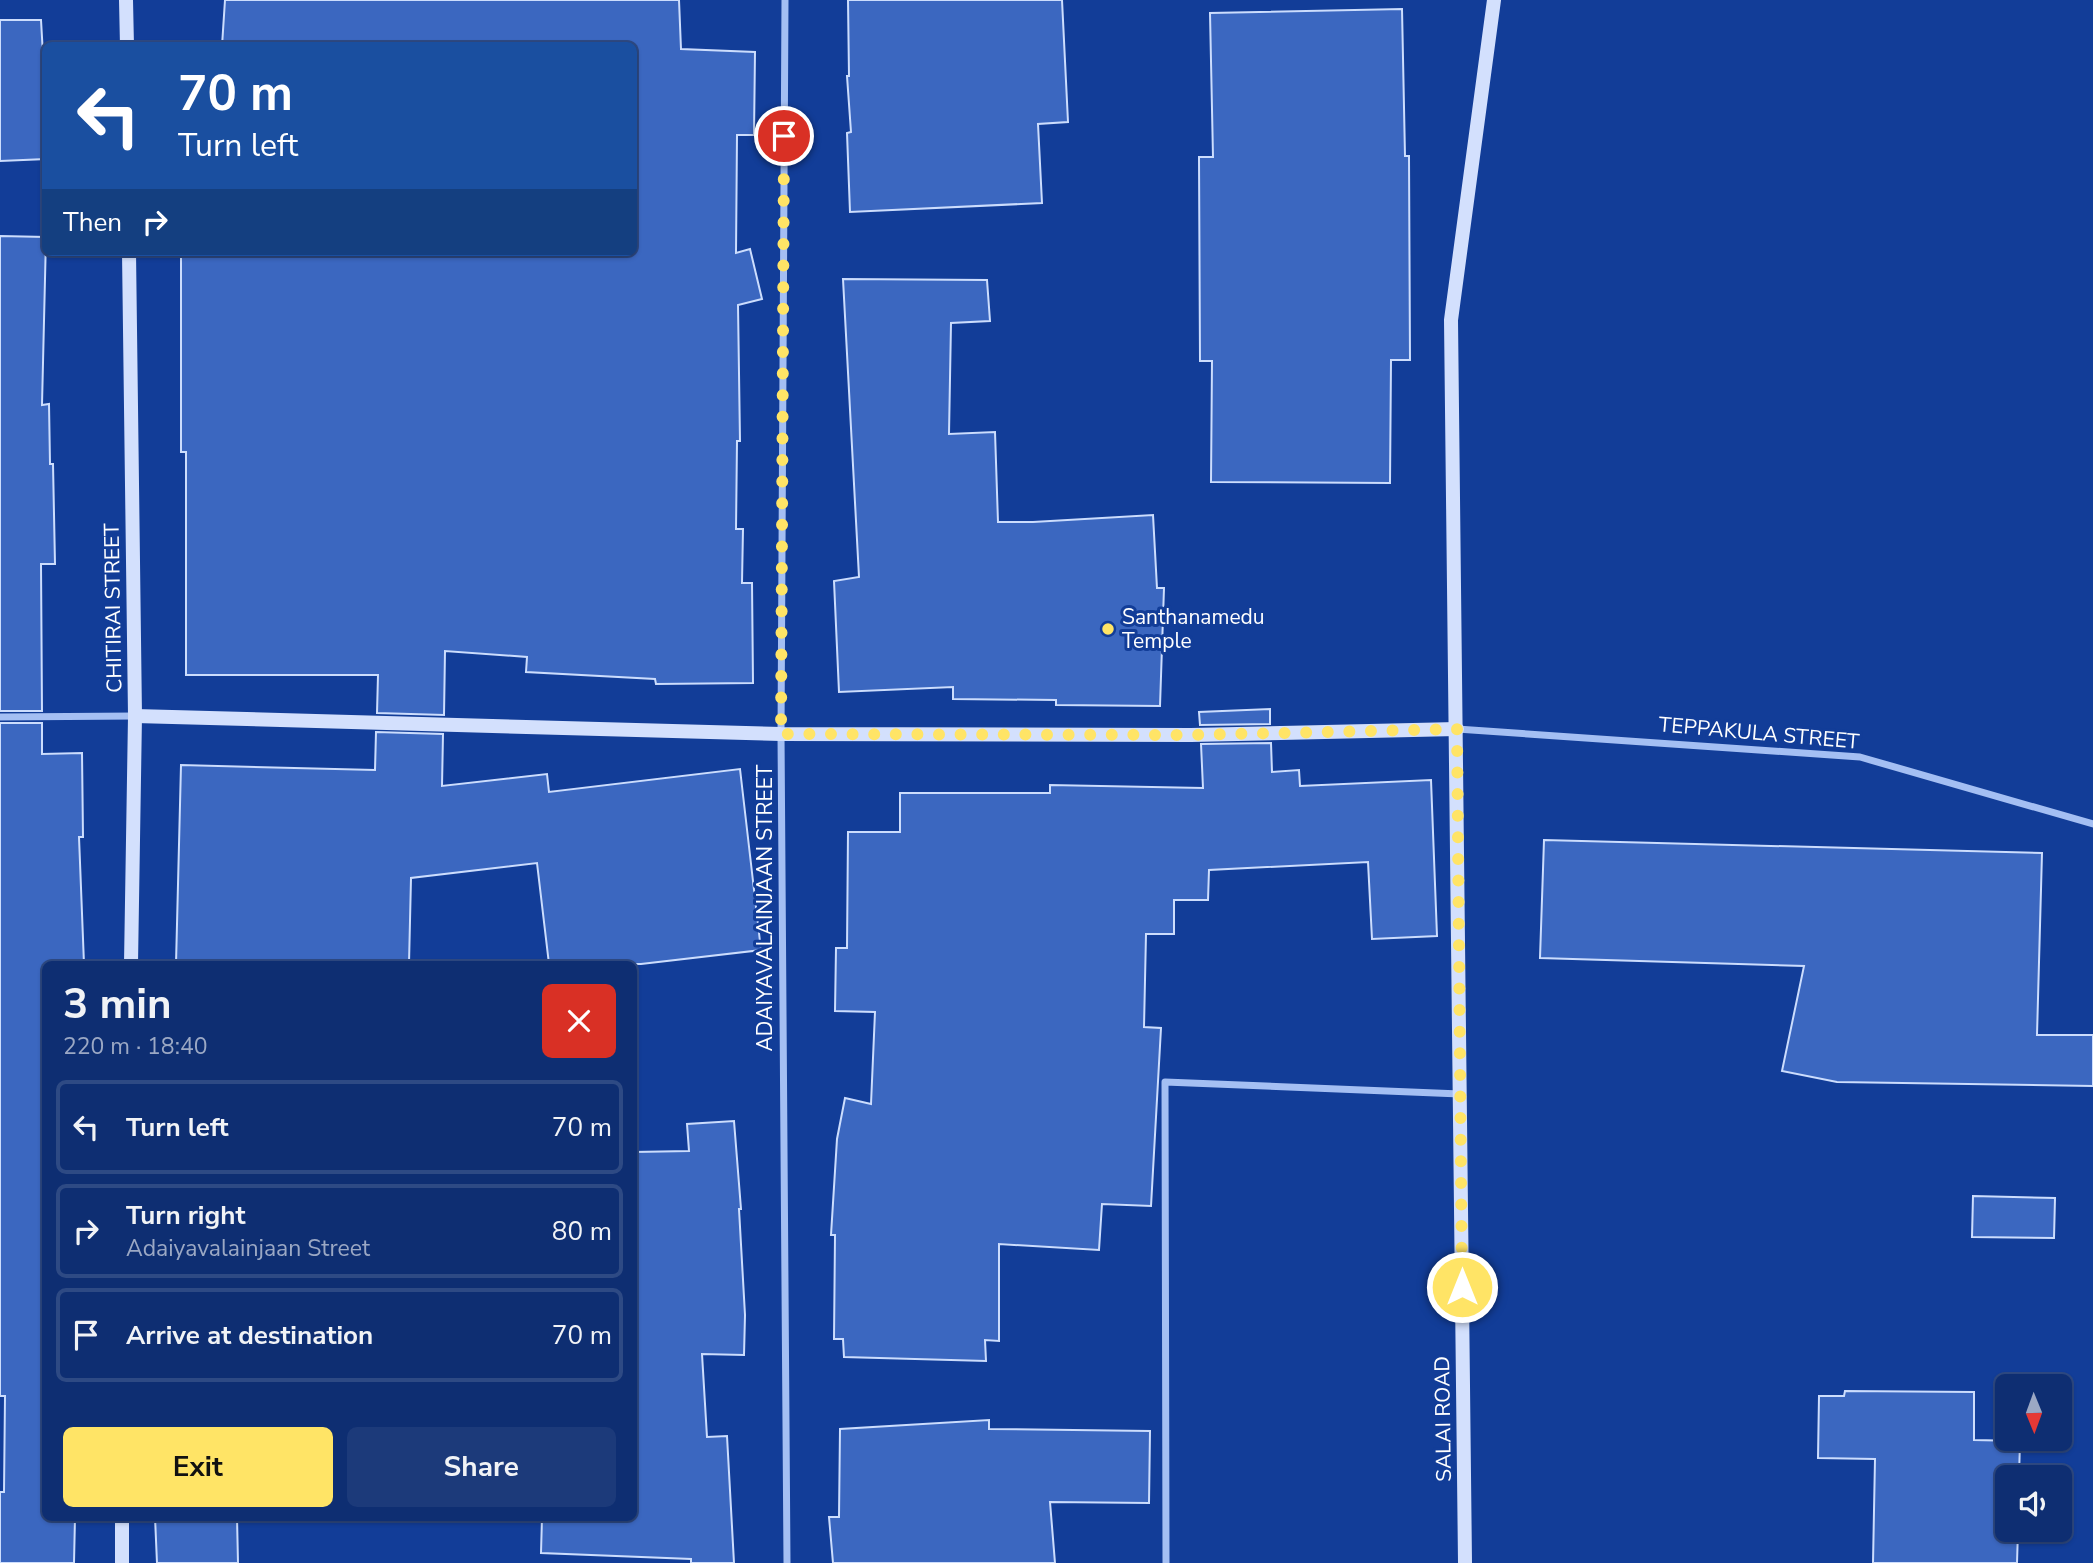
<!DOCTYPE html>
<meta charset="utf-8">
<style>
body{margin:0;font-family:"Nunito Sans",sans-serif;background:#1c3a7a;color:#f1f3f6;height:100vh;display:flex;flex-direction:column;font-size:26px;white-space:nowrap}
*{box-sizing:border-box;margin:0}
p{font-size:23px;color:#9ba8c4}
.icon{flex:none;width:38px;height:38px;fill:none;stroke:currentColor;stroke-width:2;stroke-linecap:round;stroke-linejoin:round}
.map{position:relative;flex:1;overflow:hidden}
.details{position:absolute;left:42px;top:961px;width:595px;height:560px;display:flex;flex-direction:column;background:#0e2e72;border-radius:10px;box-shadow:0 2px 5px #0004,0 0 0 2px #2e4a84}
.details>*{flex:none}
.banner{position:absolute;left:42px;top:42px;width:595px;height:214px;border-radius:10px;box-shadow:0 2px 5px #0004,0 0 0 2px #2e4a84;background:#1a4fa0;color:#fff;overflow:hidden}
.needle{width:46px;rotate:179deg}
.fabs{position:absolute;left:1995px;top:1374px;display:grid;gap:14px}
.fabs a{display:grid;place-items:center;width:77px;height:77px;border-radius:10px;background:#0e2e72;box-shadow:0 2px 5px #0004,0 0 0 2px #2e4a84;font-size:35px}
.pin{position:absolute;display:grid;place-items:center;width:60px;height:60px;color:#fff;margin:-30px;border:4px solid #fff;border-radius:50%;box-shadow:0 2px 7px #0007}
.me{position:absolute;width:77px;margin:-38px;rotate:0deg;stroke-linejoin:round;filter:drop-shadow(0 0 5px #0008)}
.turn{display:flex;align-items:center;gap:24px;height:147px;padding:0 21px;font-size:32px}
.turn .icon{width:91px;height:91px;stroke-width:2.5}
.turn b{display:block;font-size:49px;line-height:60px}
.then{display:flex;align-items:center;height:66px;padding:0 21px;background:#0003;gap:14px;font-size:26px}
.round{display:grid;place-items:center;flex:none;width:74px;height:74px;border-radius:10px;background:#1c3a7a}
.head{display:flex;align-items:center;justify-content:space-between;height:119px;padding:0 21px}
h1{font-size:42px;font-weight:700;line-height:52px}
.cta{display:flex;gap:14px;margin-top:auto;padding:14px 21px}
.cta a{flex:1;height:80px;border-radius:10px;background:#ffe466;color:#111;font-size:28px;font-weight:700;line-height:80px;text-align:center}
.cta a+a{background:#1c3a7a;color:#f1f3f6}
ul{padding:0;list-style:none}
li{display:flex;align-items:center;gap:21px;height:94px;margin:0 14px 10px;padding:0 7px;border:4px solid #2e4a84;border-radius:10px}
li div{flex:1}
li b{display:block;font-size:26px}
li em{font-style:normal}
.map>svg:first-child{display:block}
.building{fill:#3b67c0;stroke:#ccddfd;stroke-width:2}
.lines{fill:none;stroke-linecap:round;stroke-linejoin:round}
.street{stroke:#a4bff3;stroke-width:7}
.secondary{stroke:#d3e0fd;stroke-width:14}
.route{stroke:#ffe466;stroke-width:12;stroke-dasharray:0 21.6}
.poi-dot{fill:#ffe466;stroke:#123d98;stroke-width:2.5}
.labels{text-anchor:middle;stroke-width:6;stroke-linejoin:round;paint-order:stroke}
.street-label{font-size:21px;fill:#fff;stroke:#123d98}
.poi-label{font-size:21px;fill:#fff;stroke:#123d98;text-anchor:start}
</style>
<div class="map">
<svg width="2093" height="1563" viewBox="0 0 2093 1563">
<rect width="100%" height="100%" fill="#123d98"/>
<g class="building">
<path d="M 225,0 L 679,0 L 681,49 L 755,52 L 754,135 L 737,135 L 736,253 L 750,249 L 762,299 L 738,305 L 740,441 L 737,441 L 736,529 L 743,529 L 742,583 L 752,583 L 753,683 L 656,684 L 655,679 L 526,672 L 527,657 L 445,651 L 444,715 L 377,713 L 378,675 L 186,675 L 186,452 L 181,452 L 181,252 L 634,252 L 634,46 L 222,46 Z"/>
<path d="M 848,0 L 1062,0 L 1068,122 L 1038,124 L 1042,203 L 850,212 L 847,133 L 851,132 L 847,76 L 849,76 Z"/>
<path d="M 1402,9 L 1405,156 L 1409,156 L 1410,360 L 1391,360 L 1390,483 L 1211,482 L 1212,361 L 1200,361 L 1199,157 L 1213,157 L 1210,13 Z"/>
<path d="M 0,20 L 41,20 L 46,107 L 46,159 L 0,161 Z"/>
<path d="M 0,236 L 46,237 L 42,405 L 49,404 L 50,464 L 53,464 L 55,564 L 41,564 L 42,711 L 0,711 Z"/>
<path d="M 843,279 L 987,280 L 990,321 L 951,323 L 949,434 L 995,432 L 998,522 L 1033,522 L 1153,515 L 1157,588 L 1164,588 L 1160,706 L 1056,705 L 1056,700 L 953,699 L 953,687 L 839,692 L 834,581 L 859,577 Z"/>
<path d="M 1270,709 L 1270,724 L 1200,725 L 1199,712 Z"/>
<path d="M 0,723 L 42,723 L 42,754 L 82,753 L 83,837 L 79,837 L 84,964 L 46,964 L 46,1517 L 75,1517 L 74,1563 L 0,1563 L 0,1492 L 4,1492 L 5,1396 L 0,1396 Z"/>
<path d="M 376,732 L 443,734 L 442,786 L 547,774 L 549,792 L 740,769 L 761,950 L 641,964 L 549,964 L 537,863 L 411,878 L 409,964 L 176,964 L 181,765 L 375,770 Z"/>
<path d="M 1271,743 L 1272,772 L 1299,770 L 1300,786 L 1431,780 L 1437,936 L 1372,939 L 1368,862 L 1209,870 L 1208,900 L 1174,900 L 1174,934 L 1146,934 L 1144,1027 L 1161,1028 L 1151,1206 L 1102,1204 L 1099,1250 L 999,1244 L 999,1341 L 985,1340 L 986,1361 L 844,1357 L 843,1339 L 834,1339 L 835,1235 L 831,1235 L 837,1139 L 845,1098 L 871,1104 L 875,1012 L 835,1011 L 836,948 L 847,948 L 848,832 L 900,832 L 900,793 L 1050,793 L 1050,785 L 1203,788 L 1201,744 Z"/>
<path d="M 1544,840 L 2042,853 L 2037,1035 L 2093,1035 L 2093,1086 L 1837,1082 L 1782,1071 L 1804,966 L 1540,958 Z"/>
<path d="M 734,1121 L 741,1209 L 739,1209 L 745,1315 L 744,1355 L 702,1354 L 707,1437 L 727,1436 L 734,1563 L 691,1563 L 691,1559 L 541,1553 L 542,1517 L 634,1517 L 634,1152 L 689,1151 L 687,1124 Z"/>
<path d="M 1973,1196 L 2055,1198 L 2054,1238 L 1972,1237 Z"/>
<path d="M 1845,1391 L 1974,1392 L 1974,1440 L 2020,1441 L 2019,1477 L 2007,1477 L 2007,1530 L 2018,1530 L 2017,1563 L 1873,1563 L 1875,1459 L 1818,1458 L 1819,1396 L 1844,1396 Z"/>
<path d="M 989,1420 L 989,1429 L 1150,1431 L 1149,1503 L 1050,1502 L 1055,1563 L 833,1563 L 829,1517 L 839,1517 L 840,1429 Z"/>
<path d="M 155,1517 L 237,1517 L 238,1563 L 157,1563 Z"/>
</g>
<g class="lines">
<g class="street">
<path d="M 785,0 L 781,734 L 787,1563"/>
<path d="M 0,717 L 135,716"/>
<path d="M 1457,729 L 1860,757 L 2093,824"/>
<path d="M 1166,1563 L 1165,1082 L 1460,1094"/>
</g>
<g class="secondary">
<path d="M 126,0 L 127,46"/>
<path d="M 129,252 L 135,716 L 131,964"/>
<path d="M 135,716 L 781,734 L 1191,735 L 1457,729"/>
<path d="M 122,1563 L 122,1517"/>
<path d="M 1465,1563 L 1451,320 L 1494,0"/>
</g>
</g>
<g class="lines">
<path class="route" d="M 784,136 L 781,734 L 1191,735 L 1457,729 L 1462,1287"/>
</g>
<circle class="poi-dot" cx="1108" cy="629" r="7"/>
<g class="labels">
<g class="street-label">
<text transform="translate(113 608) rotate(-91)" y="7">CHITIRAI STREET</text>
<text transform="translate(1759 733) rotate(5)" y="7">TEPPAKULA STREET</text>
<text transform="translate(765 908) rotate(-90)" y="7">ADAIYAVALAINJAAN STREET</text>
<text transform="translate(1443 1419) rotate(-91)" y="7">SALAI ROAD</text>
</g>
<g class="poi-label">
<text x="1122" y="624">Santhanamedu<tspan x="1122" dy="24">Temple</tspan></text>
</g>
</g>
</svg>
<div class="fabs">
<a><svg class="needle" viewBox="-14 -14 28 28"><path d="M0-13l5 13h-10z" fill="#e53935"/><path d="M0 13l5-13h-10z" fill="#9ba8c4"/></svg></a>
<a><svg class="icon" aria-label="sound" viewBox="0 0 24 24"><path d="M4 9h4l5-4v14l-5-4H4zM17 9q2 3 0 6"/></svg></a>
</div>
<div class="pin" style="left:784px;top:136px;background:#d93025"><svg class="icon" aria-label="arrive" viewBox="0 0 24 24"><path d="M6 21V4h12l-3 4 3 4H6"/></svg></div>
<svg class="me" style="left:1462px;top:1287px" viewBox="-20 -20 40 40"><circle r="17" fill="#ffe466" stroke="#fff" stroke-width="3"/><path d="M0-11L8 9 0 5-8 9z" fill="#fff"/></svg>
<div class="banner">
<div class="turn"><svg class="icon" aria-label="left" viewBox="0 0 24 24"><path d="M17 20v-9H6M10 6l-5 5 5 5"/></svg><div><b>70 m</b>Turn left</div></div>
<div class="then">Then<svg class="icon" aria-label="right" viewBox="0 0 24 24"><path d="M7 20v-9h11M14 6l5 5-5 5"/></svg></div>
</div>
<section class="details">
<div class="head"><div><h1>3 min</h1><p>220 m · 18:40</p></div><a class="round" style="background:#d93025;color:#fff"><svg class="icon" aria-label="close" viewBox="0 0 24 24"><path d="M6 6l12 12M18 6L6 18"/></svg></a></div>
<ul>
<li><svg class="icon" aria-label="left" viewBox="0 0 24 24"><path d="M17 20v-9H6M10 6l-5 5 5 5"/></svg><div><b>Turn left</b></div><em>70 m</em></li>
<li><svg class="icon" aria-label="right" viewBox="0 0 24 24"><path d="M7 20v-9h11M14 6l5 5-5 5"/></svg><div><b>Turn right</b><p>Adaiyavalainjaan Street</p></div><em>80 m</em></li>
<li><svg class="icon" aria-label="arrive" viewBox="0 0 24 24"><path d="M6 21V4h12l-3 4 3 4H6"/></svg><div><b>Arrive at destination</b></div><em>70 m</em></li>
</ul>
<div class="cta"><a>Exit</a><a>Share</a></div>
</section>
</div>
